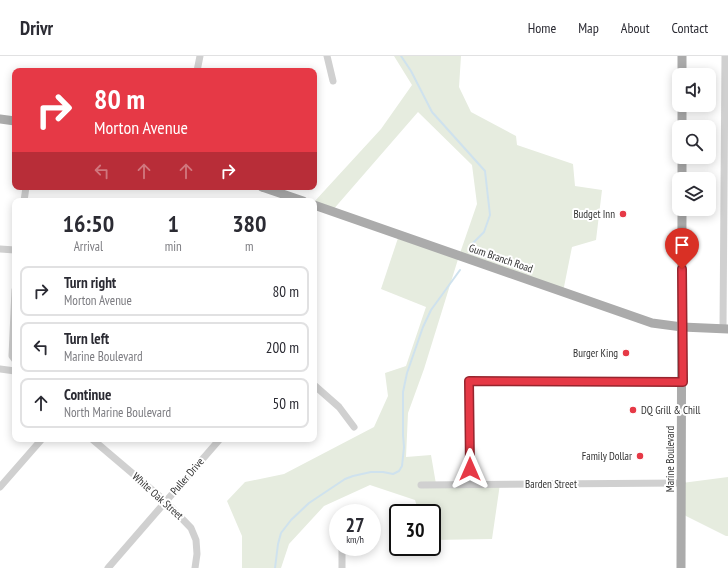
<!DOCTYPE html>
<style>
body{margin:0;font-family:"PT Sans Narrow",sans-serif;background:#f2f2f3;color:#2b2b33;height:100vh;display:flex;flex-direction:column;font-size:15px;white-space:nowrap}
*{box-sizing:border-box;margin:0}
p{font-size:13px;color:#7c7c81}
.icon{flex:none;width:22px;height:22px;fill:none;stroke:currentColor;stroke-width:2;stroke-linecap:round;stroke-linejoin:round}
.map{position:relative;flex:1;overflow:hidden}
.side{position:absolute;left:12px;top:142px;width:305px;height:244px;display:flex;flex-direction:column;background:#fff;border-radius:8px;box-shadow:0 2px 10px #0003}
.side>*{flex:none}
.top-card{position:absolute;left:12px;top:12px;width:305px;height:122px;border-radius:8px;box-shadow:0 2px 10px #0003;background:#e63946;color:#fff;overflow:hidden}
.tools{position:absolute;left:672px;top:12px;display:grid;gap:8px}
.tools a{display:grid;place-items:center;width:44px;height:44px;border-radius:8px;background:#fff;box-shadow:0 2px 10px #0003;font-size:20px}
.speed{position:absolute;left:329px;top:448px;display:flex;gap:8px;font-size:20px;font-weight:700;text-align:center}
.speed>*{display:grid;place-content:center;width:52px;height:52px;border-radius:50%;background:#fff;box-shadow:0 2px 10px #0003;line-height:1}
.speed small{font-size:10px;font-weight:400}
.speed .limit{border:2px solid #111;border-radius:6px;background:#fff;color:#111}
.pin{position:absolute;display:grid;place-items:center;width:34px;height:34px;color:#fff;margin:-41px -17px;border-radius:50% 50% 50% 0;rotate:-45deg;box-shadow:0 0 4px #0007}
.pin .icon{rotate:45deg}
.me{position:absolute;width:44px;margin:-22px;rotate:0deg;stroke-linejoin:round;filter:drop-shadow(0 0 3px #0008)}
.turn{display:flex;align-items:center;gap:14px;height:84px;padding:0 16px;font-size:18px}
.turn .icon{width:52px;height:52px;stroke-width:2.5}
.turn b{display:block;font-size:28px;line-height:34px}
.lanes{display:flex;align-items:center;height:38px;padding:0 16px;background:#0003;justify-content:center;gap:20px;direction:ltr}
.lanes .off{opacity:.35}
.eta{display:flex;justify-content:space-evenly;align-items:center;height:68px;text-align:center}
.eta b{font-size:24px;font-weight:700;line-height:28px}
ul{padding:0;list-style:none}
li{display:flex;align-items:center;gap:12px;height:50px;margin:0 8px 6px;padding:0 8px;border:2px solid #e1e1e2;border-radius:8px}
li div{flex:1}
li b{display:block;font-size:15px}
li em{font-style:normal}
header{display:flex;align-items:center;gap:24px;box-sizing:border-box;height:56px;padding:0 20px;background:#fff;border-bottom:1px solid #e1e1e2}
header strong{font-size:19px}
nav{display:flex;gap:22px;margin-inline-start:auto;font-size:14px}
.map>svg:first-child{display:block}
.green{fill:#e6ecdf}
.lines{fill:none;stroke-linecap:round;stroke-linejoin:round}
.stream{stroke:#cfe2ee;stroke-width:2}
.minor{stroke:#d0d0d0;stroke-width:7}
.major{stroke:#ababab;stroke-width:9}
.route-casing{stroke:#96252e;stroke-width:10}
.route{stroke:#e63946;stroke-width:7}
.poi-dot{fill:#e63946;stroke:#fff;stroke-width:1.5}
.labels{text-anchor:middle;stroke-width:4;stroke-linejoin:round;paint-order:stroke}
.poi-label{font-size:11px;fill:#333;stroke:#fff;text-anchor:end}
.street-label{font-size:11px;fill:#333;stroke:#fff}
</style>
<header>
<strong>Drivr</strong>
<nav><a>Home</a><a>Map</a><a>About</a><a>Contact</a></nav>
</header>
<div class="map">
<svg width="728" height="512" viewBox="0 0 728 512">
<rect width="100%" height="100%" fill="#fff"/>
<g class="green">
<path d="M 394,0 L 461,0 L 459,31 L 471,56 L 516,80 L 517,89 L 573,108 L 575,130 L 602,134 L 596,184 L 572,191 L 563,236 L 459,200 L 424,313 L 408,357 L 406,401 L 431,399 L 436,428 L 500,428 L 492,483 L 432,484 L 432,457 L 419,457 L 415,444 L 370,429 L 324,450 L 289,488 L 281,512 L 242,512 L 242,480 L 227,445 L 245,426 L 284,418 L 374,371 L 388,340 L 385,317 L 406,310 L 426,251 L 381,233 L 399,179 L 459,200 L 477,148 L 472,109 L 418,56 L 332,155 L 314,146 L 381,73 L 412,29 Z"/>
<path d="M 728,421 L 728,480 L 726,480 L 682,458 L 682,427 Z"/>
</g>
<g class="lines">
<g class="stream">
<path d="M 401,0 L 411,15 L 432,56 L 485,115 L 490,159 L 484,176 L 472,188"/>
<path d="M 275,512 L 278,488 L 281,477 L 291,464 L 309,447 L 345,423 L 353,420 L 371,416 L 383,416 L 393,418 L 399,415 L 402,410 L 404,391 L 403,379 L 403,336 L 407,317 L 423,271 L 431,254 L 460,214"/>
</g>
<g class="minor">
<path d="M 327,0 L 333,25"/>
<path d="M 197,15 L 200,0"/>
<path d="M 24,145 L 26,131"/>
<path d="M 0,193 L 15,194"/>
<path d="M 15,234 L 12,300 L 15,304"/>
<path d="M 723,273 L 725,0"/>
<path d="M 0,313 L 15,315"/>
<path d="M 314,329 L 339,351 L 354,371"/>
<path d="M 92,383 L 165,445 L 191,472 L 196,484 L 197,498 L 195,512"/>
<path d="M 470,428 L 469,325 L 683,326"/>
<path d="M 421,429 L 682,427"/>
<path d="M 0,431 L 42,383"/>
<path d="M 342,491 L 342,512"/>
<path d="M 108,512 L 220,383"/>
</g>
<g class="major">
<path d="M 682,0 L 682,19"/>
<path d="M 682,49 L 682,71"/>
<path d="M 0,63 L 15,65"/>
<path d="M 682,101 L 682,123"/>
<path d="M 262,131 L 303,145"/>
<path d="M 314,149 L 652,267 L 682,271 L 728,273"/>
<path d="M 681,512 L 682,153"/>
</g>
</g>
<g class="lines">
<defs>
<path id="route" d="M 470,413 L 469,325 L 683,326 L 682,213"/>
</defs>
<use href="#route" class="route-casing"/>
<use href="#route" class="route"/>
</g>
<g class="poi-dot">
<circle cx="623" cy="158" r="4"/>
<circle cx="626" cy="297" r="4"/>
<circle cx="633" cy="354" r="4"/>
<circle cx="640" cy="400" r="4"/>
</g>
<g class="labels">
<g class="poi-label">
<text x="615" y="162">Budget Inn</text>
<text x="618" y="301">Burger King</text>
<text x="641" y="358" text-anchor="start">DQ Grill &amp; Chill</text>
<text x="632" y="404">Family Dollar</text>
</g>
<g class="street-label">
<text transform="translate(501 202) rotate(19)" y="4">Gum Branch Road</text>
<text transform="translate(670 403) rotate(-90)" y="4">Marine Boulevard</text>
<text transform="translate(187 420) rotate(-49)" y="4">Puller Drive</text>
<text x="551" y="432">Barden Street</text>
<text transform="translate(158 440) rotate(42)" y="4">White Oak Street</text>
</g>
</g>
</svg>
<div class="tools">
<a><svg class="icon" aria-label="sound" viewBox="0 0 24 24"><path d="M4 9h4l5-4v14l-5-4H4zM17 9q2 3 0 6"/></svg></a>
<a><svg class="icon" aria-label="search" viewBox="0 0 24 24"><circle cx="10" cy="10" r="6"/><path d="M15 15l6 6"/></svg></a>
<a><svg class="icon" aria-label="layers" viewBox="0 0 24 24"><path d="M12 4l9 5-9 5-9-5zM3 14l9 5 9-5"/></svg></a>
</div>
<div class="speed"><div>27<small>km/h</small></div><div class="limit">30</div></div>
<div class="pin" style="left:682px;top:213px;background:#d93025"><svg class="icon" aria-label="arrive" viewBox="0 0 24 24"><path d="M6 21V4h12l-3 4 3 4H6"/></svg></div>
<svg class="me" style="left:470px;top:413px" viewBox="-20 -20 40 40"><path d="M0-17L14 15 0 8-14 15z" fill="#e63946" stroke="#fff" stroke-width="4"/></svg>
<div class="top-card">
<div class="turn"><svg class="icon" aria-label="right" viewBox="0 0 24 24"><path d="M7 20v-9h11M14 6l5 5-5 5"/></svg><div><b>80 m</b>Morton Avenue</div></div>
<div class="lanes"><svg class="icon off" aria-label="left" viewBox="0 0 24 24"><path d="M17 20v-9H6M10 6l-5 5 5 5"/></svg><svg class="icon off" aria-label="ahead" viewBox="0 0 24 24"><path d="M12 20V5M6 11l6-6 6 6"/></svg><svg class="icon off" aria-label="ahead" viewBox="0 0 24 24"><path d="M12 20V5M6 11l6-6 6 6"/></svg><svg class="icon" aria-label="right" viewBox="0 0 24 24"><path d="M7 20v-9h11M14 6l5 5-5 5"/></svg></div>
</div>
<section class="side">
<div class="eta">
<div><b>16:50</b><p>Arrival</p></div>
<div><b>1</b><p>min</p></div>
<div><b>380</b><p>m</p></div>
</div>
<ul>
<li><svg class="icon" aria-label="right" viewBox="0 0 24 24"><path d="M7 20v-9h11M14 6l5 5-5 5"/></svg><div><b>Turn right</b><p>Morton Avenue</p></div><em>80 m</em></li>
<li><svg class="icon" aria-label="left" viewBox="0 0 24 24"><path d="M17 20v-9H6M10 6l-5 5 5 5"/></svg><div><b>Turn left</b><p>Marine Boulevard</p></div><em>200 m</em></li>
<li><svg class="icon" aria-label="ahead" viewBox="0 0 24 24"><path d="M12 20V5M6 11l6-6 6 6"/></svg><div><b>Continue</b><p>North Marine Boulevard</p></div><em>50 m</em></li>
</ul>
</section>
</div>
